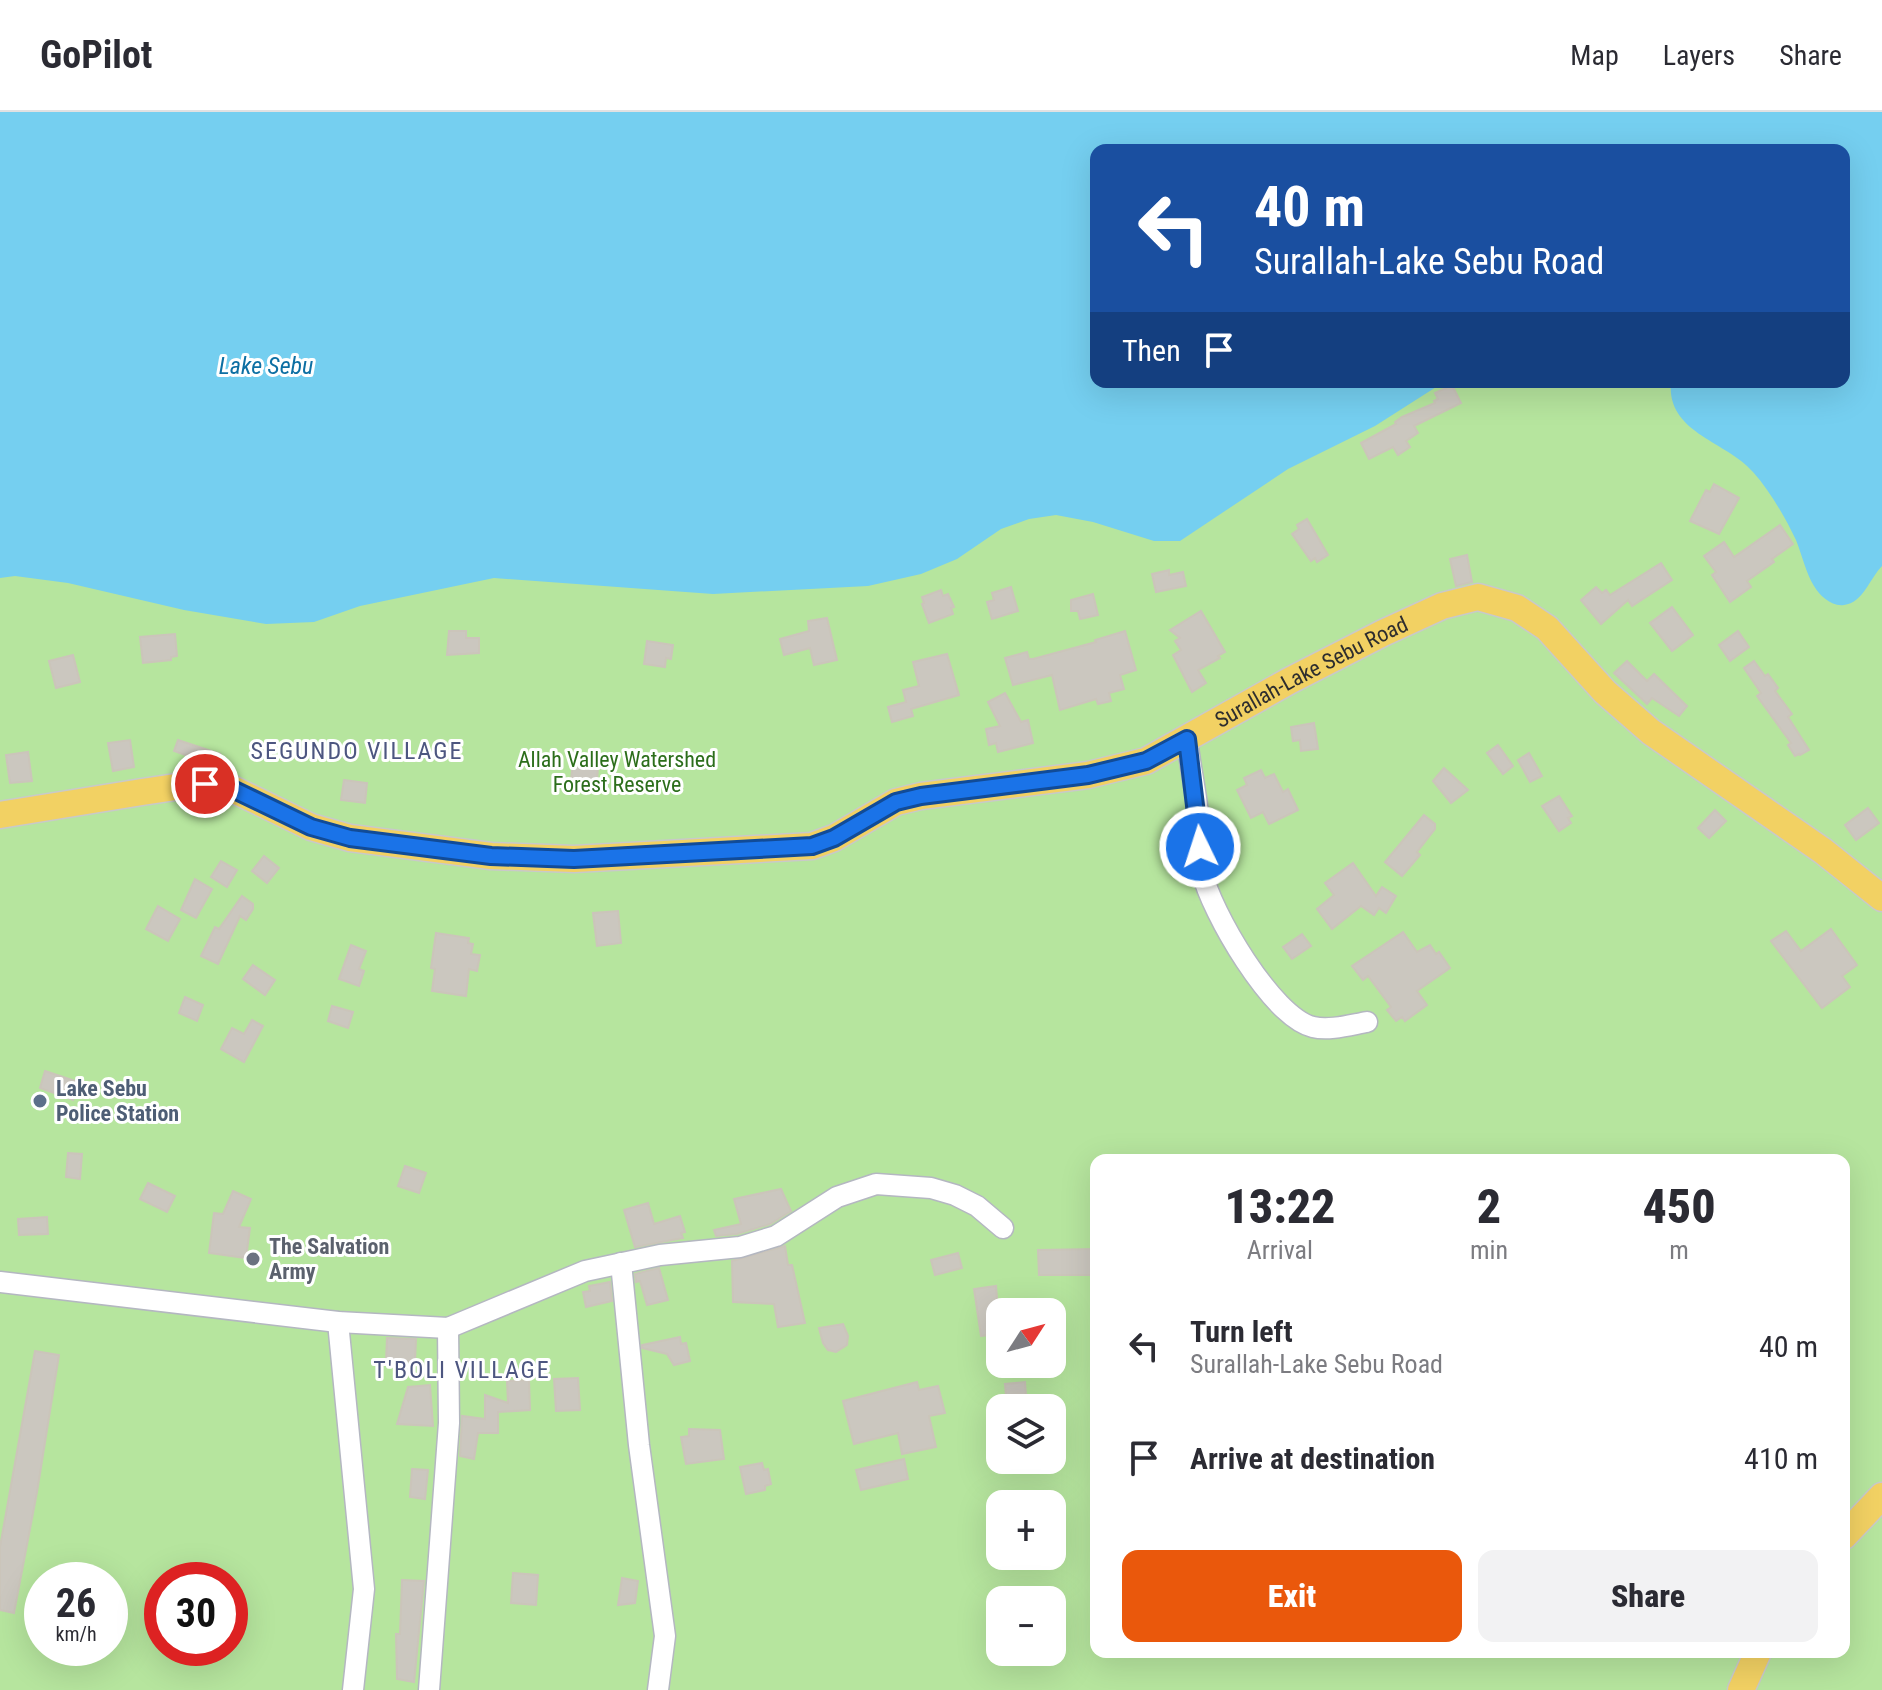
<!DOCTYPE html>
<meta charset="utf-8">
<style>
body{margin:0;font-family:"Roboto Condensed",sans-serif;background:#f2f2f3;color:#2b2b33;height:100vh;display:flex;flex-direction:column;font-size:30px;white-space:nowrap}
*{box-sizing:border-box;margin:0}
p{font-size:26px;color:#7c7c81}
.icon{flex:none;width:44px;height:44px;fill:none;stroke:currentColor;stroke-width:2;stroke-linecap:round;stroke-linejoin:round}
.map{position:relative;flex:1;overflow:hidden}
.side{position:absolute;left:1090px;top:1042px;width:760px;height:504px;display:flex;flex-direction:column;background:#fff;border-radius:16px;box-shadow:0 8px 32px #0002}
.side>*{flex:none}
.guide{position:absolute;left:1090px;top:32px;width:760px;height:244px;border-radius:16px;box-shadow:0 8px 32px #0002;background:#1a4fa0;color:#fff;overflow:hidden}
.needle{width:52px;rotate:54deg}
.fabs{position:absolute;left:986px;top:1186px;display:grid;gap:16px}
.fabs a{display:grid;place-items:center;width:80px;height:80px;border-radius:16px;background:#fff;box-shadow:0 8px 32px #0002;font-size:40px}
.speed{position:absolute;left:24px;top:1450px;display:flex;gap:16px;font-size:40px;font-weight:700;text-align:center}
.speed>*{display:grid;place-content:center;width:104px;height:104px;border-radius:50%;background:#fff;box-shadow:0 8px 32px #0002;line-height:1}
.speed small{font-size:20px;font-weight:400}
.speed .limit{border:12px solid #d22;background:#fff;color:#111}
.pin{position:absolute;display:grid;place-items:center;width:68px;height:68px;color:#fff;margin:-34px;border:4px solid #fff;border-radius:50%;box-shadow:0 2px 8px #0007}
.me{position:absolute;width:88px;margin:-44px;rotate:356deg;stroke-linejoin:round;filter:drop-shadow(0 0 6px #0008)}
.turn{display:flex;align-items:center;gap:28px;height:168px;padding:0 32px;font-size:36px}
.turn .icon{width:104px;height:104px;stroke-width:2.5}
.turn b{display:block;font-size:56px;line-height:68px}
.then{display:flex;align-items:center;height:76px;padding:0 32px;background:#0003;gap:16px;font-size:30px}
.eta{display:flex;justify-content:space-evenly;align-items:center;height:136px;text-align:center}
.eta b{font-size:48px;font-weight:800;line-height:56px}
.cta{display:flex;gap:16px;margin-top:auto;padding:16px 32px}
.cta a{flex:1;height:92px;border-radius:16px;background:#ea580c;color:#fff;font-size:32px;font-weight:800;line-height:92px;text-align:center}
.cta a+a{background:#f2f2f3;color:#2b2b33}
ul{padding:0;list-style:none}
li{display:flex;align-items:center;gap:24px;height:112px;padding:0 32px}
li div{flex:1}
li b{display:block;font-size:30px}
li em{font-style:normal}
header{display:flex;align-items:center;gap:48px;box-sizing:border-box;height:112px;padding:0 40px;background:#fff;border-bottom:2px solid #e1e1e2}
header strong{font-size:38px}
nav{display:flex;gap:44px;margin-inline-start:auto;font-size:28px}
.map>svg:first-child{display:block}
.green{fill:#b6e59e;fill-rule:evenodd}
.water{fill:#75cff0}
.building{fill:#cbc7bf;stroke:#cbc5ba;stroke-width:2}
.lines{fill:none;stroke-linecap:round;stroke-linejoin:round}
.minor-casing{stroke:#b4b7c1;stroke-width:23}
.major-casing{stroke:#c9c9c9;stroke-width:29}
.minor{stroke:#fff;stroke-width:20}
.major{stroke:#f2d163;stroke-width:26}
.route-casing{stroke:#114b97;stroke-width:20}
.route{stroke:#1a73e8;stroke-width:14}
.service-dot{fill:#5c6f8a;stroke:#fff;stroke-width:3}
.worship-dot{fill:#6b7280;stroke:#fff;stroke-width:3}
.labels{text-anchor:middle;stroke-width:6;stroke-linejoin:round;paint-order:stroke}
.street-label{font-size:22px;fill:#2e2e2e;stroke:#fff}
.park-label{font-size:22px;fill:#2c6e1b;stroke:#fff}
.service-label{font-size:22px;font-weight:bold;fill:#4e5e75;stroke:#fff;text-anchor:start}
.worship-label{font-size:22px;font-weight:bold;fill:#5b616d;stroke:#fff;text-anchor:start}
.water-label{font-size:24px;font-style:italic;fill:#0d6fa3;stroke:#fff}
.neighbourhood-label{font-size:24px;letter-spacing:2px;fill:#4d5680;stroke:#fff}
</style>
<header>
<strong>GoPilot</strong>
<nav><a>Map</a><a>Layers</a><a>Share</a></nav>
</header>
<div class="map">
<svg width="1882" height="1578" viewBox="0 0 1882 1578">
<rect width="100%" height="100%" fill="#efe9e1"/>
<path class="green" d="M 0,0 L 1882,0 L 1882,1578 L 0,1578 ZM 1096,38 L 1844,38 L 1844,270 L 1096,270 ZM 1096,1048 L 1844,1048 L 1844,1540 L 1096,1540 ZM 1000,1200 L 1052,1200 L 1052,1252 L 1000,1252 ZM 1000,1296 L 1052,1296 L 1052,1348 L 1000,1348 ZM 1000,1392 L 1052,1392 L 1052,1444 L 1000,1444 ZM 42,1468 L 110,1468 L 110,1536 L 42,1536 ZM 162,1468 L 230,1468 L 230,1536 L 162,1536 ZM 1000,1488 L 1052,1488 L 1052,1540 L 1000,1540 Z"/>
<path class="water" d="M 0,0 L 1882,0 L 1882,454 C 1870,466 1863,491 1844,493 C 1832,495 1820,484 1814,474 C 1806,461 1802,443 1796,428 C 1785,405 1770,379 1753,360 C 1726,329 1666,321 1671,270 L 1844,270 L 1844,38 L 1096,38 L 1096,270 L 1444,270 L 1375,314 L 1288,357 L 1180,429 L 1154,429 L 1093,410 L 1056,403 L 1029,407 L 1001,417 L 957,447 L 921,462 L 868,474 L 713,482 L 494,466 L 360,494 L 314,510 L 266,512 L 184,498 L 68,471 L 15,464 L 0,466 Z"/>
<g class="building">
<path d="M 1452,273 L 1461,291 L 1414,314 L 1418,321 L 1406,329 L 1410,335 L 1398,343 L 1393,335 L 1369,347 L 1361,331 L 1396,312 L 1395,310 L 1402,305 L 1435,291 L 1434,289 L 1438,287 L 1435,281 Z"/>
<path d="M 1714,372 L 1739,386 L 1719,422 L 1690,409 L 1706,378 L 1710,380 Z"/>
<path d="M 1307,407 L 1328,443 L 1317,450 L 1315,446 L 1311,449 L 1292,422 L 1299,417 L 1297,413 Z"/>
<path d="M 1780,413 L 1793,432 L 1772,447 L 1774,450 L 1747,469 L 1751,475 L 1730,490 L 1712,463 L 1716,460 L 1704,444 L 1724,430 L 1734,445 Z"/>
<path d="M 1467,443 L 1472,470 L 1456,474 L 1450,447 Z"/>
<path d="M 1661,451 L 1672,468 L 1632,494 L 1628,488 L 1601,512 L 1581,488 L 1596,475 L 1602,481 L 1606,478 L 1610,483 Z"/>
<path d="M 1169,458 L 1169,463 L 1183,460 L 1186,474 L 1156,480 L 1152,462 Z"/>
<path d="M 1011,475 L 1018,499 L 992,507 L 987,490 L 994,488 L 992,481 Z"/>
<path d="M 941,478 L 943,484 L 948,482 L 954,495 L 951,496 L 953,502 L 929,511 L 922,492 L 924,491 L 922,485 Z"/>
<path d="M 1093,482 L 1098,503 L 1080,507 L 1078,499 L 1071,499 L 1071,488 Z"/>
<path d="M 1672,495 L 1693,523 L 1672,539 L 1650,511 Z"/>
<path d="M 1201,499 L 1225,540 L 1218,544 L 1220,546 L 1198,558 L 1206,571 L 1192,580 L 1173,543 L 1181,538 L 1175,529 L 1180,526 L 1170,518 Z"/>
<path d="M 827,506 L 837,548 L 814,553 L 810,536 L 784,543 L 780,527 L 809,519 L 808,509 Z"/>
<path d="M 449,519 L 466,519 L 466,526 L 479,526 L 479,541 L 447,543 Z"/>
<path d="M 1125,519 L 1136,558 L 1120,563 L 1124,577 L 1109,581 L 1111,589 L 1098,592 L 1096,587 L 1060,598 L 1052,563 L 1013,573 L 1005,546 L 1027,540 L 1029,547 L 1033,547 L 1096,530 L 1095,528 Z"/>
<path d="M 1738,519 L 1749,535 L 1730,549 L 1719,533 Z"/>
<path d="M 175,522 L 177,544 L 171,545 L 171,548 L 143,551 L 140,525 Z"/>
<path d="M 647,529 L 673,533 L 671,547 L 666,546 L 665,555 L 644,552 Z"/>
<path d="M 947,542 L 959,583 L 911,597 L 913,604 L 892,610 L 888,595 L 906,590 L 903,578 L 919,574 L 913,550 Z"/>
<path d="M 73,543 L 80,570 L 56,576 L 49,549 Z"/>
<path d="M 1627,549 L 1647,569 L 1654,562 L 1687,594 L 1679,604 L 1652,586 L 1647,592 L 1614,561 Z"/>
<path d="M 1754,549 L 1765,564 L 1768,562 L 1778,576 L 1775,579 L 1792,602 L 1788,605 L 1809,638 L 1800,643 L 1799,642 L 1795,644 L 1788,633 L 1791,631 L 1757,584 L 1761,581 L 1744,556 Z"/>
<path d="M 1005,581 L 1021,610 L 1028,608 L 1033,631 L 998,640 L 996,631 L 989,633 L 986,617 L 1000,614 L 988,590 Z"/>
<path d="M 1314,611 L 1318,637 L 1301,639 L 1300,628 L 1293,629 L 1291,615 Z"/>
<path d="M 130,628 L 134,655 L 113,659 L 108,631 Z"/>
<path d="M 178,628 L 220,642 L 216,654 L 174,639 Z"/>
<path d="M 1498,633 L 1513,654 L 1503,662 L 1487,641 Z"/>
<path d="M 28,640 L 32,669 L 10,671 L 6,643 Z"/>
<path d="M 1529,641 L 1542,664 L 1530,670 L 1518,648 Z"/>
<path d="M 573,651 L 598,655 L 597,669 L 571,667 Z"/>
<path d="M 1444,656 L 1468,678 L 1451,691 L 1433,669 Z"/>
<path d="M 1261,658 L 1265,666 L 1274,662 L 1283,680 L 1288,677 L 1298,698 L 1269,712 L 1263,700 L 1251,706 L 1237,678 L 1247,673 L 1244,666 Z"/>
<path d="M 344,668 L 367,671 L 365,691 L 341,688 Z"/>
<path d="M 1559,684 L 1572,704 L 1568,706 L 1571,711 L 1559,719 L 1542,694 Z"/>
<path d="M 1868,696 L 1879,711 L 1856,728 L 1845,713 Z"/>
<path d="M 1715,698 L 1726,709 L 1709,726 L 1698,716 Z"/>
<path d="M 1424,703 L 1435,712 L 1435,717 L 1417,740 L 1420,743 L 1402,764 L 1385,750 Z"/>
<path d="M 264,744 L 279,756 L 267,771 L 252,759 Z"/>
<path d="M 221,749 L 237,758 L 227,775 L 211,765 Z"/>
<path d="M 1353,751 L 1376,784 L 1382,775 L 1396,784 L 1386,801 L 1379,796 L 1374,803 L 1361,794 L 1332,817 L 1317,797 L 1334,783 L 1325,771 Z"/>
<path d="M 195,767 L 212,777 L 196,806 L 181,798 Z"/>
<path d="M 242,784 L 253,792 L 253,797 L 246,808 L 240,804 L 218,852 L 201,844 L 215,815 L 219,817 Z"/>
<path d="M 158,794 L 180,807 L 168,829 L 146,817 Z"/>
<path d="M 618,799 L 621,831 L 597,834 L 593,801 Z"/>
<path d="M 1831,817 L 1857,853 L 1842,864 L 1850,875 L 1822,896 L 1771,829 L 1786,819 L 1801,839 Z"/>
<path d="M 1403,820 L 1417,840 L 1430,833 L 1436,842 L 1439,840 L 1450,856 L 1417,879 L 1427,893 L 1405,909 L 1402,905 L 1396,909 L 1387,898 L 1391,895 L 1368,864 L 1363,868 L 1352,854 Z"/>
<path d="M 436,821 L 469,826 L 468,831 L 473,832 L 471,842 L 480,843 L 477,859 L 469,857 L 466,884 L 432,879 L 435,857 L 431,856 Z"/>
<path d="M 1302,822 L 1311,834 L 1292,847 L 1283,835 Z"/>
<path d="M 351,833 L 366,839 L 359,857 L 364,859 L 359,874 L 339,867 Z"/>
<path d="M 253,853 L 275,868 L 265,883 L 243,867 Z"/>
<path d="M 185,885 L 203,893 L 197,909 L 179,901 Z"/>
<path d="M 332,894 L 353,900 L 348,916 L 328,909 Z"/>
<path d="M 252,908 L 263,914 L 244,950 L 221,937 L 232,916 L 244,922 Z"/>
<path d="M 45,959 L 78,970 L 73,988 L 40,976 Z"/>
<path d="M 68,1041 L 82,1042 L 80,1067 L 66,1065 Z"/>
<path d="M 405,1054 L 426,1061 L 419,1081 L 398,1074 Z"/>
<path d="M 148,1071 L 175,1084 L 167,1100 L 140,1087 Z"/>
<path d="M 781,1077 L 791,1099 L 770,1112 L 737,1122 L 716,1124 L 714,1118 L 741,1112 L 734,1087 Z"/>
<path d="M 233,1079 L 251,1087 L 239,1115 L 250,1116 L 246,1146 L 209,1141 L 214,1101 L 223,1102 Z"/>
<path d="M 648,1091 L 654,1112 L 680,1104 L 685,1120 L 681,1121 L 683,1126 L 635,1135 L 624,1098 Z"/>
<path d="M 47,1105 L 48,1122 L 19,1123 L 18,1107 Z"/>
<path d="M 785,1134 L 788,1153 L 792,1153 L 805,1211 L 778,1215 L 774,1192 L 733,1190 L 732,1149 Z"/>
<path d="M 1096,1137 L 1096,1163 L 1039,1163 L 1038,1138 Z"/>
<path d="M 958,1141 L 962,1156 L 935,1163 L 931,1148 Z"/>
<path d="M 659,1156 L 668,1188 L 647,1193 L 640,1169 L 636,1170 L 635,1162 Z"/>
<path d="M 610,1170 L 612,1189 L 586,1195 L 583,1180 L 590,1179 L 589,1174 Z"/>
<path d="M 996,1174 L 1000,1222 L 981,1224 L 974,1177 Z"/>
<path d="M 843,1212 L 848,1224 L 847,1233 L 836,1240 L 828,1238 L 823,1231 L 819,1216 Z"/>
<path d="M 680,1225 L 681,1232 L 686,1231 L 690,1249 L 674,1253 L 667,1242 L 642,1236 L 642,1233 Z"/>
<path d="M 387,1226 L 416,1227 L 415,1250 L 386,1249 Z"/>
<path d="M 35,1239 L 59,1243 L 37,1380 L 14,1501 L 0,1498 L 0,1435 Z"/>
<path d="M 578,1266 L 580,1298 L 556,1299 L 554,1267 Z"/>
<path d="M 529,1268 L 530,1298 L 498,1300 L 498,1321 L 478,1321 L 474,1347 L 460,1344 L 462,1304 L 485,1307 L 485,1283 L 508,1291 L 507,1269 Z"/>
<path d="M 917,1270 L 919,1278 L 938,1274 L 945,1301 L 929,1304 L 936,1335 L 902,1342 L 898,1321 L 854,1332 L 843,1289 Z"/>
<path d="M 1025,1270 L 1027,1296 L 1007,1296 L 1005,1272 Z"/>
<path d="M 430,1273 L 433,1314 L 397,1312 L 408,1275 Z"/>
<path d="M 689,1317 L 720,1318 L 724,1347 L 686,1352 L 681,1325 L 689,1324 Z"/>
<path d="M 904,1347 L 908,1367 L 861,1378 L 856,1358 Z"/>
<path d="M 762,1351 L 764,1358 L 768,1357 L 771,1372 L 765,1374 L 765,1378 L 746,1382 L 740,1355 Z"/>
<path d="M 412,1357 L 428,1358 L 425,1387 L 410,1385 Z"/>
<path d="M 513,1461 L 538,1463 L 536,1493 L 511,1491 Z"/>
<path d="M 622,1466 L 638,1469 L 635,1491 L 618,1493 Z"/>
<path d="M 402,1468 L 424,1469 L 414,1570 L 397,1567 L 396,1522 L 400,1522 Z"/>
</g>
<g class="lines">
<defs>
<g id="minor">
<path d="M 1187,627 C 1190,655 1197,683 1199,712 C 1200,728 1199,744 1202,760 C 1211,800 1272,905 1313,915 C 1329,919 1350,913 1367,910"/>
<path d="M 621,1151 L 639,1333 L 665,1524 L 658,1578"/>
<path d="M 0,1170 L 338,1210 L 448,1216 L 585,1159 L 660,1143 L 740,1135 L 776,1124 L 837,1085 L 876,1072 L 931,1076 L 955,1083 L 977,1094 L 1003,1116"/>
<path d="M 338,1210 L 364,1477 L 353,1578"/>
<path d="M 429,1578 L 449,1311 L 448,1216"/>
</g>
<g id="major">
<path id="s1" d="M 0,703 L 142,680 L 189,673 L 222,672 L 311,715 L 350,726 L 491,744 L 574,747 L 812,734 L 834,726 L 896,690 L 921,684 L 1088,663 L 1146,649 L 1289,569 L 1383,521 L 1442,494 L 1478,485 L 1517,496 L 1547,516 L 1605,580 L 1651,620 L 1823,739 L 1882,786"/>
<path d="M 1844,1424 L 1882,1384"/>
<path d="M 1741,1578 L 1758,1540"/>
</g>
</defs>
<use href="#minor" class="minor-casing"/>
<use href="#major" class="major-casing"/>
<use href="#minor" class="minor"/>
<use href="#major" class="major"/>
</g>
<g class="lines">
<defs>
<path id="route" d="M 205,672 L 222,672 L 311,715 L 350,726 L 491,744 L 574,747 L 812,734 L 834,726 L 896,690 L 921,684 L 1088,663 L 1146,649 L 1187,627 L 1200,735"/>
</defs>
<use href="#route" class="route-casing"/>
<use href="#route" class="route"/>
</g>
<circle class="service-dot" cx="40" cy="989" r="8"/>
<circle class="worship-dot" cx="253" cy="1147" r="8"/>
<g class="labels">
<g class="street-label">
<text dy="8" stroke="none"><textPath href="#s1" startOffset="1364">Surallah-Lake Sebu Road</textPath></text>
</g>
<g class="park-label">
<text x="617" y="655">Allah Valley Watershed<tspan x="617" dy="25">Forest Reserve</tspan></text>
</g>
<g class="service-label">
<text x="56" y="984">Lake Sebu<tspan x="56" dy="25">Police Station</tspan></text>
</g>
<g class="worship-label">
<text x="269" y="1142">The Salvation<tspan x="269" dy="25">Army</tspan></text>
</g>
<g class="water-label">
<text x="266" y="262">Lake Sebu</text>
</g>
<g class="neighbourhood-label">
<text x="357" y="647">SEGUNDO VILLAGE</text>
<text x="462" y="1266">T'BOLI VILLAGE</text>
</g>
</g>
</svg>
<div class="fabs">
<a><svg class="needle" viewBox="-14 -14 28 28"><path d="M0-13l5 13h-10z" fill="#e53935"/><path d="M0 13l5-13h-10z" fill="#7c7c81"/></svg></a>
<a><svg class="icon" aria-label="layers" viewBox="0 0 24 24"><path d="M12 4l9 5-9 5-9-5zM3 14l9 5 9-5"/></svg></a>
<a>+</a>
<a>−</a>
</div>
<div class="speed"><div>26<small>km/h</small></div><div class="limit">30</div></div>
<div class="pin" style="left:205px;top:672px;background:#d93025"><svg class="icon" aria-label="arrive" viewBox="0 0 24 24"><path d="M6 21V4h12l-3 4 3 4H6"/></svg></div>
<svg class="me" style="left:1200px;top:735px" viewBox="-20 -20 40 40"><circle r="17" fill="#1a73e8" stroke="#fff" stroke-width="3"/><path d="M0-11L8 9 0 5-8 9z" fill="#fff"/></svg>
<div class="guide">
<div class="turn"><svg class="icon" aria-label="left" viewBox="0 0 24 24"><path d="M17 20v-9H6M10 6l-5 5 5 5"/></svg><div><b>40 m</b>Surallah-Lake Sebu Road</div></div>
<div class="then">Then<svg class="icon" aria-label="arrive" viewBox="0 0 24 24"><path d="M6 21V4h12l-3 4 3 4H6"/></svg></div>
</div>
<section class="side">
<div class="eta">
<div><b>13:22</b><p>Arrival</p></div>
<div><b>2</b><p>min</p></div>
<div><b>450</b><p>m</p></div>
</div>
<ul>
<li><svg class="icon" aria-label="left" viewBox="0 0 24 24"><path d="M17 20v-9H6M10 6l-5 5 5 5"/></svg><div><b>Turn left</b><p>Surallah-Lake Sebu Road</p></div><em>40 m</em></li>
<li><svg class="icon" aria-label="arrive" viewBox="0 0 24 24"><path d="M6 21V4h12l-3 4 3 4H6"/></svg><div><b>Arrive at destination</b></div><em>410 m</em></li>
</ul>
<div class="cta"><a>Exit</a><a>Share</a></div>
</section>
</div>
